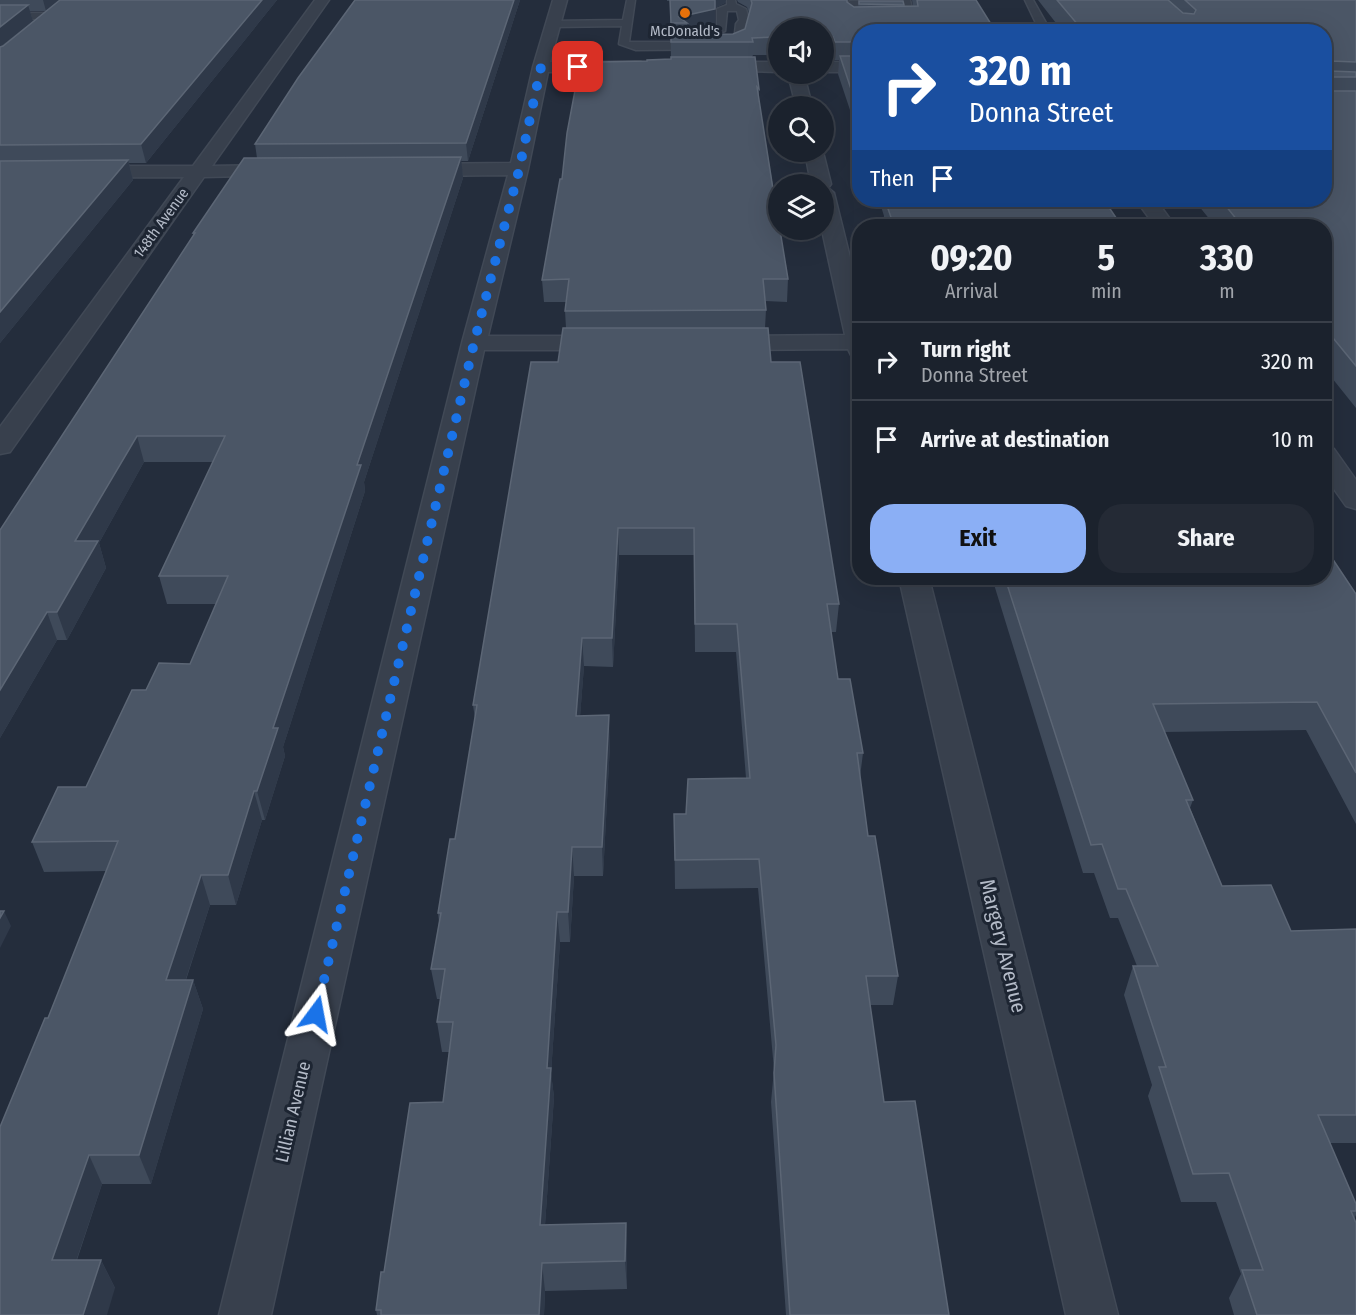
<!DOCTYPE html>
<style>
body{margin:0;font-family:"Fira Sans Condensed",sans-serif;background:#242a35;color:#f1f3f6;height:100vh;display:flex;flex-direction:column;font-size:22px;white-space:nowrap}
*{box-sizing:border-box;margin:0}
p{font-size:20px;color:#a0a4aa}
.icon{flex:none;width:33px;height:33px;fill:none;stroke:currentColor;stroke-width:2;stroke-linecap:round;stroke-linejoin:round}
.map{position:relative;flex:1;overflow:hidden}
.panel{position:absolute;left:852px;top:219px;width:480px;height:366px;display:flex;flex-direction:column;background:#1b222d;border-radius:24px;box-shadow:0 6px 24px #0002,0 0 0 2px #393f49}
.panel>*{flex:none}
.guide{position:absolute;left:852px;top:24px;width:480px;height:183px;border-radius:24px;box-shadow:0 6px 24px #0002,0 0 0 2px #393f49;background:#1a4fa0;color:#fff;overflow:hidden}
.tools{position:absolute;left:768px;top:18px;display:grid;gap:12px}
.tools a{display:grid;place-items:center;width:66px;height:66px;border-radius:50%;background:#1b222d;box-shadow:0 6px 24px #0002,0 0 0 2px #393f49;font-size:30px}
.pin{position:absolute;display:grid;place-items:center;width:51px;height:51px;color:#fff;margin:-26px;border-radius:12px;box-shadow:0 3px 9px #0006}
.me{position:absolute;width:66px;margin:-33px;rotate:13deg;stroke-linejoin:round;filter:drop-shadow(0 0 4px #0008)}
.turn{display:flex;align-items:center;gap:21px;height:126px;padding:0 18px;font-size:27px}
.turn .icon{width:78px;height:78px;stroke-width:2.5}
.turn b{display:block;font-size:42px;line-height:51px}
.then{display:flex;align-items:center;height:57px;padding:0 18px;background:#0003;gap:12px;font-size:22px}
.eta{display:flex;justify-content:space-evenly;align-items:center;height:102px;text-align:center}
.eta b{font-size:36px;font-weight:700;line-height:42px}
.cta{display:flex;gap:12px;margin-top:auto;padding:12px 18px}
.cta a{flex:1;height:69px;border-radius:24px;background:#8baff5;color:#111;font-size:24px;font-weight:700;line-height:69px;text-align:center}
.cta a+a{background:#242a35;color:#f1f3f6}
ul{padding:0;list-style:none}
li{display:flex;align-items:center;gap:18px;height:78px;padding:0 18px;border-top:2px solid #393f49}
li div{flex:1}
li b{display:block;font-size:22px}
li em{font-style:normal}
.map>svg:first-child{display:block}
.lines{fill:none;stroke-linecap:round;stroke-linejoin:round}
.service-casing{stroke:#414956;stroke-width:3}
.minor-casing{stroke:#414956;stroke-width:3}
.service{fill:#38404d;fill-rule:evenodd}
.minor{fill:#38404d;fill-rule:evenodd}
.wall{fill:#3f4a5a;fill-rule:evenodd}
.shaded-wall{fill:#2f3949}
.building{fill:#4b5666;stroke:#5c6675;stroke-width:1.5}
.route{stroke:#1a73e8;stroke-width:10;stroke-dasharray:0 18}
.food-dot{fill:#e8710a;stroke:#1d2532;stroke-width:2}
.labels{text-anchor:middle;stroke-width:6;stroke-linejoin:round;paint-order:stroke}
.far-poi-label{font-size:15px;fill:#b4bbc8;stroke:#1d2532}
.far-street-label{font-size:15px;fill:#b4bbc8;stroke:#1d2532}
.street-label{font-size:18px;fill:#b4bbc8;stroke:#1d2532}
.near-street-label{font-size:21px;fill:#b4bbc8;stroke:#1d2532}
</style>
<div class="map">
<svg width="1356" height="1315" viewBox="0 0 1356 1315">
<rect width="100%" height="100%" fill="#242d3c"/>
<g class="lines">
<defs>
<g id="service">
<path d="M 627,0 L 635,0 L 629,42 L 734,42 L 736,24 L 739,20 L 737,11 L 727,11 L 725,31 C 712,35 693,43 681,35 C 688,31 707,31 717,27 L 717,9 L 727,5 L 727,0 L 735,0 L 736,4 L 746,9 L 749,20 L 746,24 L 744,44 L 733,49 L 636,50 L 619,44 L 622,26 L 553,27 L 548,24 L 553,21 L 623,20 Z"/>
<path d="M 902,0 L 910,0 L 915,21 L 896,21 L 896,17 L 907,16 L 904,7 L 855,7 L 857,15 L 870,18 C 865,22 853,22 848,18 L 846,4 L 850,1 Z"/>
<path d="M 1025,0 L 1033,0 L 1046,23 L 1039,32 L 1029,32 L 1036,23 Z"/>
<path d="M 0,13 L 53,13 L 58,16 L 53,19 L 0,19 Z"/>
</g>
<g id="minor">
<path d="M 315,0 L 329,0 L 212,166 L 280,165 L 287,167 L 289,171 L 287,175 L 204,177 L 10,452 L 0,454 L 0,427 L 184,177 L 0,178 L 0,166 L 193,166 Z"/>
<path d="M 553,0 L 567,0 L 550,62 L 641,62 L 649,67 L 641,72 L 548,72 L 528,169 L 488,336 L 604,336 L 612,338 L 616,343 L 612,348 L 604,350 L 484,350 L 271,1315 L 219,1315 L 462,343 L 508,175 L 419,176 L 412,174 L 410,170 L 412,166 L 419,164 L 511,163 L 533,67 Z"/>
<path d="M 711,62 L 778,62 L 778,72 L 705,70 L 703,67 L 705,64 Z"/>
<rect x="824" y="62" width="36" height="10"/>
<path d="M 788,74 L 804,74 L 812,106 L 796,106 Z"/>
<path d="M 805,152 L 823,152 L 831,184 L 828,188 L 834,193 L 860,298 L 860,357 L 851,355 L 848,349 L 725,350 L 717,348 L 713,343 L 717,338 L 725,336 L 845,335 L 822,230 L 824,184 L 811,184 Z"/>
<path d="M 1136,200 L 1156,200 L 1175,226 L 1155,226 Z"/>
<path d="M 1324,447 L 1334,449 L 1356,480 L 1356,509 L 1346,506 L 1324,475 Z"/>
<path d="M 899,578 L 929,578 L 1118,1315 L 1066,1315 Z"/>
</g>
</defs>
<use href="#service" class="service-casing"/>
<use href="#minor" class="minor-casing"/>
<use href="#service" class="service"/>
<use href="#minor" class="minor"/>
</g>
<g class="wall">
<path d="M 0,0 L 277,0 L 146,163 L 129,163 L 133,180 L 0,343 ZM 30,11 L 46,11 L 3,46 L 1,47 L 33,21 Z"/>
<path d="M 355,0 L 520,0 L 468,161 L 461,161 L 463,178 L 364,482 L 365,491 L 283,747 L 285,756 L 265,820 L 262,820 L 236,905 L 210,905 L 186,980 L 193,980 L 203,1009 L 151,1184 L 102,1184 L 77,1260 L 101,1260 L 115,1288 L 0,1315 L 48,1018 L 107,871 L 44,872 L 32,842 L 86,787 L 146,690 L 190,664 L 216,604 L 167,604 L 159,576 L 213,462 L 144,462 L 99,543 L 106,568 L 67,640 L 57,640 L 0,738 L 0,530 L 193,236 L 193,233 L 257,158 L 255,144 Z"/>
<path d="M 667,0 L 726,0 L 725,3 L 715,8 L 715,25 L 687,32 L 687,34 L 733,34 L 745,29 L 749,13 L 747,7 L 738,2 L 737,0 L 848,0 L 847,2 L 854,7 L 858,7 L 859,1 L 903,1 L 904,6 L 913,6 L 912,0 L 976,0 L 860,32 L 860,140 L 838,74 L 839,60 L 834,60 L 832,54 L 824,54 L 824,28 L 778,28 L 778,55 L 753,55 L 752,57 L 759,89 L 759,100 L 788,279 L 787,302 L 765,301 L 766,310 L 765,328 L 771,362 L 839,604 L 836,632 L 831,632 L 838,679 L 863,753 L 860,777 L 868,836 L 898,976 L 893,1005 L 870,1005 L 884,1102 L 949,1315 L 786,1315 L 771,1102 L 774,1070 L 758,888 L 675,889 L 674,814 L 686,814 L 746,778 L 736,652 L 695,652 L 694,555 L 619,555 L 613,667 L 584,666 L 580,716 L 610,744 L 603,876 L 574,876 L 570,942 L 560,942 L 551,1073 L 554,1097 L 545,1225 L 626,1223 L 627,1252 L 627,1289 L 545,1291 L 544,1315 L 377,1315 L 376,1310 L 384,1272 L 443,1102 L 449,1052 L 442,1052 L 437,1022 L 441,999 L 437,999 L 431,969 L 439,922 L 438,913 L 455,839 L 475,719 L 473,705 L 566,328 L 565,311 L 566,302 L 544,302 L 542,280 L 562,179 L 598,69 L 647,61 L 671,59 L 670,1 L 667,1 Z"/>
<path d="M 1038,0 L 1356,0 L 1356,408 L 1324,368 L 1324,226 L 1215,226 L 1194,200 L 1324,200 L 1324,32 L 1063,32 Z"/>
<path d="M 879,200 L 1104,200 L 1121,225 L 1120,226 L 885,226 L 883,221 L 884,216 Z"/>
<path d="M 992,578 L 1324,578 L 1356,594 L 1356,824 L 1306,730 L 1164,732 L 1193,800 L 1190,808 L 1222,886 L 1291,931 L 1356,929 L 1356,1143 L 1330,1143 L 1356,1204 L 1356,1215 L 1354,1219 L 1356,1315 L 1234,1315 L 1229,1298 L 1241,1274 L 1216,1202 L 1181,1202 L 1148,1096 L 1152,1085 L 1124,995 L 1133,966 L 1137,966 L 1118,918 L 1110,918 L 1094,873 L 1083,873 Z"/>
</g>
<g class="shaded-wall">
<path d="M 43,0 L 60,0 L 46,11 Z"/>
<path d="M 262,0 L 277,0 L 146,163 L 141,144 Z"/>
<path d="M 514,0 L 520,0 L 468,161 L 466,143 Z"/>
<path d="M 715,0 L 726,0 L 725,3 L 715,8 Z"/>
<path d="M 28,5 L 33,21 L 0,47 L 0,27 Z"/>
<path d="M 715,9 L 715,25 L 687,32 L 687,23 L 679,17 Z"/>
<path d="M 461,157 L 463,178 L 364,482 L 365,491 L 283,747 L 285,756 L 265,820 L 257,791 L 273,728 L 357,465 Z"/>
<path d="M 128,160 L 133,180 L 0,343 L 0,312 Z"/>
<path d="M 137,436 L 144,462 L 99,543 L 106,568 L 67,640 L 57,612 L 75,541 Z"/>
<path d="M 618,528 L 619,555 L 613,667 L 612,638 Z"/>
<path d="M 47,612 L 57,640 L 0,738 L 0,690 Z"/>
<path d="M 582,638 L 584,666 L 578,744 L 576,716 Z"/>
<path d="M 609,715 L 610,744 L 603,876 L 602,847 Z"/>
<path d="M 254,791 L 262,820 L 236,905 L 228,875 Z"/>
<path d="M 572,847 L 574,876 L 570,942 L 568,912 Z"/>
<path d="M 201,875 L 210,905 L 176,1009 L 166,980 Z"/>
<path d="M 4,911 L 11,926 L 0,948 L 0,918 Z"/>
<path d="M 557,912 L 560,942 L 551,1073 L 554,1097 L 543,1253 L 540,1225 L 547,1068 Z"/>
<path d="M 193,980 L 203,1009 L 151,1184 L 139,1155 Z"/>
<path d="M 89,1155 L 102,1184 L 67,1288 L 52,1260 Z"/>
<path d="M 626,1223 L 627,1252 L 627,1289 L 625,1261 Z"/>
<path d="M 101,1260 L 115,1288 L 107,1315 L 83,1315 Z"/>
<path d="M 542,1263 L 545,1291 L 544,1315 L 539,1315 Z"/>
</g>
<g class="building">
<path d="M 60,0 L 262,0 L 141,144 L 0,145 L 0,47 L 3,46 Z"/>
<path d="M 355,0 L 514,0 L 466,143 L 255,144 L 298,78 Z"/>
<path d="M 670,0 L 715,0 L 715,9 L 679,17 L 687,23 L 671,23 Z"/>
<path d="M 751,0 L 847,0 L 847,2 L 854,7 L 918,6 L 917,0 L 976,0 L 996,32 L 860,32 L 860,42 L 835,42 L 833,37 L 824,37 L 824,28 L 778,28 L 778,37 L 752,38 L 753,42 L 671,42 L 671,35 L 733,34 L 745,29 L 752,3 Z"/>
<path d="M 1057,0 L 1168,0 L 1183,13 L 1194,14 L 1196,10 L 1185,0 L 1356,0 L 1356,62 L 1330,61 L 1328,69 L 1330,71 L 1356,72 L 1356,77 L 1330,77 L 1328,79 L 1329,91 L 1356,91 L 1356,366 L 1324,327 L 1324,226 L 1242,226 L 1221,200 L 1324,200 L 1324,32 L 1084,32 Z"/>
<path d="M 859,1 L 903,1 L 904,5 L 859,4 Z"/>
<path d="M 0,5 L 28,5 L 0,27 Z"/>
<path d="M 840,56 L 860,56 L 860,116 Z"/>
<path d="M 671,57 L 755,57 L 759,89 L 757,87 L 778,221 L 778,230 L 780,230 L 788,279 L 763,279 L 766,310 L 565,311 L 569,279 L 542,280 L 560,179 L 562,179 L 567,133 L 579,69 L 598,69 L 598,62 L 647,61 L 647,60 L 671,59 Z"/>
<path d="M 461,157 L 357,465 L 361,465 L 273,728 L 278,728 L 257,791 L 254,791 L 228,875 L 201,875 L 166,980 L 193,980 L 139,1155 L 89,1155 L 52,1260 L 101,1260 L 83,1315 L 0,1315 L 0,1127 L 45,1018 L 48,1018 L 118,841 L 32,842 L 58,787 L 86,787 L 132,690 L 146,690 L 159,663 L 190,664 L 228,576 L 159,576 L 225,436 L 137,436 L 75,541 L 98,541 L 57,612 L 47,612 L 0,690 L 0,530 L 195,233 L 193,233 L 244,158 Z"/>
<path d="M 128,160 L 0,312 L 0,161 Z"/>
<path d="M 885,200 L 1104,200 L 1121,225 L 1118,225 L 1119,226 L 894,226 Z"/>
<path d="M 563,328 L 768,328 L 771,362 L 800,362 L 839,604 L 827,604 L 838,679 L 850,679 L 863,753 L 857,753 L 868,836 L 875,836 L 898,976 L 866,976 L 884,1102 L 915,1101 L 949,1315 L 790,1315 L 774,1073 L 776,1045 L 759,859 L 675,860 L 674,814 L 686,814 L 688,779 L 750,778 L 737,624 L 695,624 L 694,528 L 618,528 L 612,638 L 582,638 L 576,716 L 609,715 L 602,847 L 572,847 L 568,912 L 557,912 L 547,1068 L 551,1068 L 540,1225 L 626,1223 L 625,1261 L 542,1263 L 539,1315 L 381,1315 L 381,1310 L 376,1310 L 381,1272 L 384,1272 L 410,1103 L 443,1102 L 453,1022 L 437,1022 L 445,969 L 431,969 L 441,913 L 438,913 L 450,839 L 455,839 L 477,705 L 473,705 L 531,362 L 558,362 Z"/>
<path d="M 1324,546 L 1356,594 L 1356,773 L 1317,702 L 1153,704 L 1193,800 L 1186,800 L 1222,886 L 1271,885 L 1291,931 L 1356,929 L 1356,1115 L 1318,1115 L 1356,1204 L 1356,1211 L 1351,1211 L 1356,1223 L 1356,1315 L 1257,1315 L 1242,1270 L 1263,1270 L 1229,1173 L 1193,1174 L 1159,1067 L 1166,1067 L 1133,966 L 1158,966 L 1126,889 L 1118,889 L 1102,844 L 1091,845 L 1005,578 L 1324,578 Z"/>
<path d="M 0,911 L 4,911 L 0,918 Z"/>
</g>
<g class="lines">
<path class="route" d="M 316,1014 L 474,343 L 519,170 L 541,67 L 578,67"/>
</g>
<circle class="food-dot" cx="685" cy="13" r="6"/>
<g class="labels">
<g class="far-poi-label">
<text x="685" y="36">McDonald's</text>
</g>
<g class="far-street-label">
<text transform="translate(161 223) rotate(-54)" y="5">148th Avenue</text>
</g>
<g class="street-label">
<text transform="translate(293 1112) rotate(-77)" y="6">Lillian Avenue</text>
</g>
<g class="near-street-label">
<text transform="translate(1003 946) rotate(76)" y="7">Margery Avenue</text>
</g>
</g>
</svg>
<div class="tools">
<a><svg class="icon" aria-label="sound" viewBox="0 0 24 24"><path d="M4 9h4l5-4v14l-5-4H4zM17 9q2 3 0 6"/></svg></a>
<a><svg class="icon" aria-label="search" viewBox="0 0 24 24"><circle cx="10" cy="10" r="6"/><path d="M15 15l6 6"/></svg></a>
<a><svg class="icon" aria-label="layers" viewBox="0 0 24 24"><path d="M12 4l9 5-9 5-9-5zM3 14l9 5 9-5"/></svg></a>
</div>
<div class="pin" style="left:578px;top:67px;background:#d93025"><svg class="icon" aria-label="arrive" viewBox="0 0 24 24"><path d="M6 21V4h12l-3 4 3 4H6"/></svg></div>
<svg class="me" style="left:316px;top:1014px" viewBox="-20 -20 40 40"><path d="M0-17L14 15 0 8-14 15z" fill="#1a73e8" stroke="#fff" stroke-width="4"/></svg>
<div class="guide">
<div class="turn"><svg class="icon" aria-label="right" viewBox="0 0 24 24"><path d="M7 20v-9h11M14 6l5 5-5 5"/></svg><div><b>320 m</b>Donna Street</div></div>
<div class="then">Then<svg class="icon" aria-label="arrive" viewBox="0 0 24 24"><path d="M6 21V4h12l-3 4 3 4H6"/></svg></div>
</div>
<section class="panel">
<div class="eta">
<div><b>09:20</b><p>Arrival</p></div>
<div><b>5</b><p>min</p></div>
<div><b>330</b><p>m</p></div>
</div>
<ul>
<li><svg class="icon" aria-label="right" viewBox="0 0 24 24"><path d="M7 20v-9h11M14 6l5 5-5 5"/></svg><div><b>Turn right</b><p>Donna Street</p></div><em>320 m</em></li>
<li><svg class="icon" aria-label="arrive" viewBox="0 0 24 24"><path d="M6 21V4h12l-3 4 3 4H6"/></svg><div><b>Arrive at destination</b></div><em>10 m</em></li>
</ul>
<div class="cta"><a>Exit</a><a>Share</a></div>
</section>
</div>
